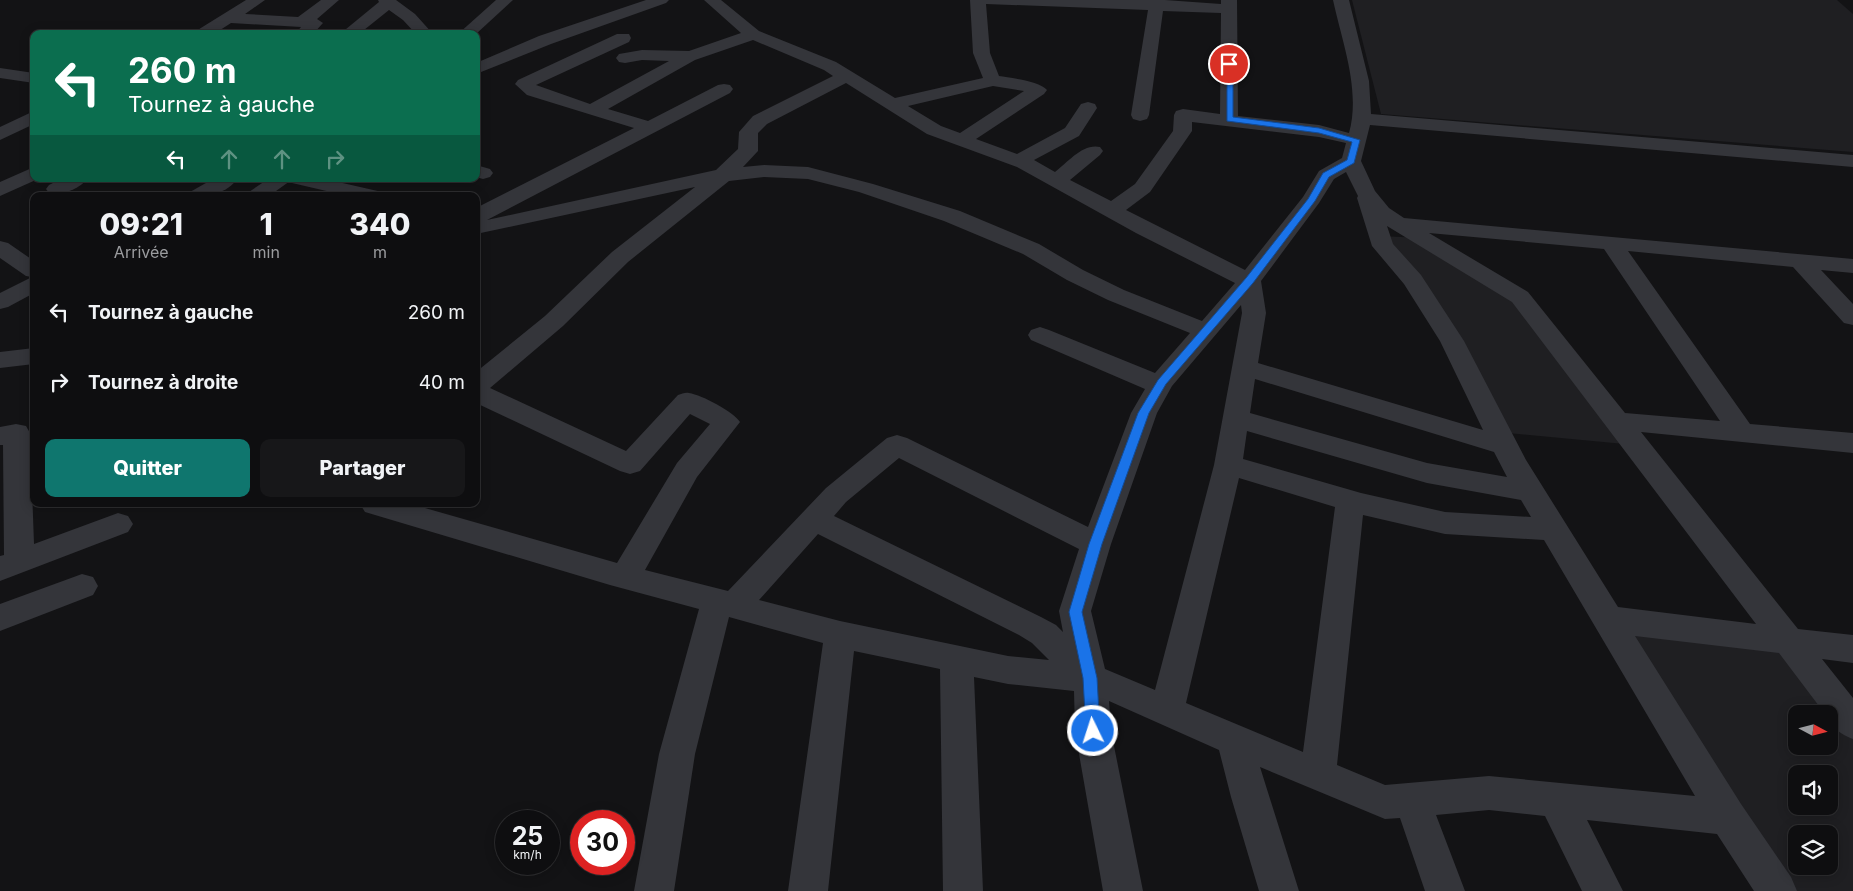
<!DOCTYPE html>
<html lang="fr">
<meta charset="utf-8">
<style>
body{margin:0;font-family:Inter,sans-serif;background:#171719;color:#f1f3f6;height:100vh;display:flex;flex-direction:column;font-size:19px;white-space:nowrap}
*{box-sizing:border-box;margin:0}
p{font-size:16px;color:#9b9c9f}
.icon{flex:none;width:28px;height:28px;fill:none;stroke:currentColor;stroke-width:2;stroke-linecap:round;stroke-linejoin:round}
.map{position:relative;flex:1;overflow:hidden}
.side{position:absolute;left:30px;top:192px;width:450px;height:315px;display:flex;flex-direction:column;background:#0e0e10;border-radius:10px;box-shadow:0 2px 12px #0003,0 0 0 1px #2e2e30}
.side>*{flex:none}
.banner{position:absolute;left:30px;top:30px;width:450px;height:152px;border-radius:10px;box-shadow:0 2px 12px #0003,0 0 0 1px #2e2e30;background:#0b6e4f;color:#fff;overflow:hidden}
.needle{width:32px;rotate:97deg}
.buttons{position:absolute;left:1788px;top:705px;display:grid;gap:10px}
.buttons a{display:grid;place-items:center;width:50px;height:50px;border-radius:10px;background:#0e0e10;box-shadow:0 2px 12px #0003,0 0 0 1px #2e2e30;font-size:25px}
.speed{position:absolute;left:495px;top:810px;display:flex;gap:10px;font-size:25px;font-weight:700;text-align:center}
.speed>*{display:grid;place-content:center;width:65px;height:65px;border-radius:50%;background:#0e0e10;box-shadow:0 2px 12px #0003,0 0 0 1px #2e2e30;line-height:1}
.speed small{font-size:12px;font-weight:400}
.speed .limit{border:8px solid #d22;background:#fff;color:#111}
.pin{position:absolute;display:grid;place-items:center;width:42px;height:42px;color:#fff;margin:-21px;border:2px solid #fff;border-radius:50%;box-shadow:0 1px 5px #0007}
.me{position:absolute;width:55px;margin:-28px;rotate:356deg;stroke-linejoin:round;filter:drop-shadow(0 0 4px #0008)}
.turn{display:flex;align-items:center;gap:18px;height:105px;padding:0 15px;font-size:22px}
.turn .icon{width:65px;height:65px;stroke-width:2.5}
.turn b{display:block;font-size:35px;line-height:42px}
.lanes{display:flex;align-items:center;height:48px;padding:0 15px;background:#0003;justify-content:center;gap:25px;direction:ltr}
.lanes .off{opacity:.35}
.eta{display:flex;justify-content:space-evenly;align-items:center;height:85px;text-align:center}
.eta b{font-size:30px;font-weight:800;line-height:35px}
.primary-button{display:flex;gap:10px;margin-top:auto;padding:10px 15px}
.primary-button a{flex:1;height:58px;border-radius:10px;background:#0f766e;color:#fff;font-size:20px;font-weight:800;line-height:58px;text-align:center}
.primary-button a+a{background:#171719;color:#f1f3f6}
ul{padding:0;list-style:none}
li{display:flex;align-items:center;gap:15px;height:70px;padding:0 15px}
li div{flex:1}
li b{display:block;font-size:19px}
li em{font-style:normal}
.map>svg:first-child{display:block}
.built{fill:#1f1f22;fill-rule:evenodd}
.lines{fill:none;stroke-linecap:round;stroke-linejoin:round}
.minor{fill:#34353a;fill-rule:evenodd}
.route{fill:#1a73e8;stroke:#114b97}
</style>
<div class="map">
<svg width="1853" height="891" viewBox="0 0 1853 891">
<rect width="100%" height="100%" fill="#131315"/>
<g class="built">
<path d="M 1352,0 L 1837,0 L 1853,14 L 1853,152 L 1381,114 Z"/>
<path d="M 1379,236 L 1424,238 L 1520,297 L 1635,445 L 1498,432 Z"/>
<path d="M 1608,619 L 1789,641 L 1853,724 L 1853,891 L 1777,891 ZM 1796,714 L 1829,714 L 1829,746 L 1796,746 ZM 1796,774 L 1829,774 L 1829,806 L 1796,806 ZM 1796,834 L 1829,834 L 1829,866 L 1796,866 Z"/>
</g>
<g class="lines">
<g class="minor">
<path d="M 246,0 L 265,0 L 245,14 L 298,17 L 321,0 L 339,0 L 317,19 L 323,23 L 313,34 L 295,34 L 301,27 L 231,23 L 214,34 L 194,34 L 196,31 Z"/>
<path d="M 378,0 L 396,0 L 415,14 L 433,34 L 416,34 L 403,20 L 389,10 L 359,34 L 340,34 L 379,2 Z"/>
<path d="M 496,0 L 513,0 L 476,34 L 458,34 Z"/>
<path d="M 646,0 L 669,0 L 666,3 L 551,44 L 476,74 L 476,63 L 539,36 Z"/>
<path d="M 704,0 L 721,0 L 759,31 L 836,62 L 895,98 L 983,78 L 973,53 L 970,0 L 1165,0 L 1221,4 L 1221,0 L 1237,0 L 1238,116 L 1319,125 L 1349,133 C 1361,90 1342,42 1333,0 L 1349,0 L 1369,81 L 1371,114 L 1853,155 L 1853,167 L 1370,125 L 1361,161 L 1375,191 L 1389,208 L 1404,218 L 1853,259 L 1853,273 L 1821,270 L 1853,304 L 1853,325 L 1844,323 L 1793,267 L 1628,251 L 1750,424 L 1853,433 L 1853,453 L 1641,432 L 1798,629 L 1853,635 L 1853,663 L 1822,659 L 1853,698 L 1853,739 C 1842,735 1829,727 1829,714 L 1825,714 L 1779,653 L 1635,636 L 1741,804 L 1791,877 L 1797,891 L 1754,891 L 1717,834 L 1587,820 L 1623,891 L 1582,891 L 1545,816 L 1489,810 L 1436,815 L 1465,891 L 1425,891 L 1400,818 L 1385,819 L 1260,767 L 1299,891 L 1259,891 L 1231,797 L 1219,750 L 1109,701 L 1111,731 L 1143,891 L 1103,891 L 1075,731 L 1074,691 L 1008,684 L 974,677 L 983,891 L 943,891 L 940,669 L 854,651 L 828,891 L 788,891 L 823,643 L 729,617 L 695,754 L 674,891 L 634,891 L 659,754 L 699,609 L 610,585 L 365,512 L 360,504 L 411,504 L 617,563 L 677,463 L 710,424 L 690,414 L 640,471 L 630,474 L 620,471 L 476,403 L 476,372 L 545,316 L 612,252 L 695,187 L 476,234 L 476,208 L 634,128 L 527,95 L 515,84 L 518,80 L 617,34 L 629,34 L 631,38 L 629,42 L 536,85 L 590,104 L 669,61 L 642,60 L 625,63 L 619,62 L 616,58 L 619,54 L 642,50 L 689,51 L 741,33 ZM 986,4 L 1148,10 L 1131,115 L 1133,119 L 1140,121 L 1147,119 L 1149,115 L 1163,11 L 1221,13 L 1220,114 L 1183,109 L 1176,111 L 1174,115 L 1173,131 L 1135,184 L 1111,201 L 1070,180 L 1100,155 L 1103,151 L 1100,147 C 1083,143 1068,162 1055,172 L 1034,160 L 1079,136 L 1097,108 L 1095,104 L 1088,102 L 1081,104 L 1065,128 L 1017,154 L 976,139 L 1044,94 L 1047,90 C 1040,81 1011,78 999,76 L 990,53 ZM 753,40 L 824,70 L 833,76 L 753,116 L 739,132 L 738,149 L 716,170 L 487,220 L 730,93 L 733,89 L 730,85 L 724,84 L 718,85 L 648,121 L 608,109 L 695,60 ZM 846,83 L 927,134 L 1017,167 L 1136,233 L 1235,283 L 1202,321 L 1124,290 L 1083,270 L 1039,244 L 960,211 L 873,184 L 808,167 L 764,165 L 743,167 L 758,151 L 758,133 L 767,124 ZM 993,86 L 1024,91 L 960,133 L 941,126 L 908,106 ZM 1192,122 L 1319,137 L 1346,143 L 1342,158 L 1319,171 L 1303,197 L 1245,270 L 1126,210 L 1150,192 L 1192,131 ZM 1346,172 L 1358,196 L 1357,198 L 1372,246 L 1404,284 L 1440,341 L 1483,430 L 1258,363 L 1266,313 L 1261,281 L 1319,203 L 1334,179 ZM 764,177 L 808,179 L 859,192 L 944,221 L 1023,254 L 1067,280 L 1108,300 L 1190,333 L 1155,373 L 1049,330 L 1040,327 L 1031,330 L 1028,335 L 1031,340 L 1145,389 L 1131,413 L 1088,527 L 907,438 L 897,435 L 887,438 L 826,488 L 728,591 L 645,570 L 697,477 L 740,422 C 734,412 702,395 689,393 C 685,392 682,394 678,395 L 626,451 L 490,388 L 563,326 L 628,262 L 729,181 ZM 1387,226 L 1512,302 L 1756,624 L 1618,607 L 1526,460 L 1464,341 L 1421,275 L 1393,244 ZM 1429,233 L 1604,249 L 1720,421 L 1625,413 L 1528,292 ZM 1241,305 L 1242,313 L 1214,465 L 1155,690 L 1105,669 L 1091,611 L 1111,544 L 1157,413 L 1172,386 ZM 1255,379 L 1494,452 L 1507,477 L 1427,463 L 1250,413 ZM 1247,431 L 1427,483 L 1521,500 L 1531,517 L 1445,512 L 1361,493 L 1243,459 ZM 899,458 L 1079,549 L 1059,611 L 1063,632 L 1056,625 L 1041,617 L 834,516 L 846,502 ZM 1239,478 L 1335,507 L 1303,752 L 1186,703 ZM 1363,515 L 1445,534 L 1544,540 L 1695,796 L 1489,776 L 1385,785 L 1337,765 ZM 818,534 L 1019,635 L 1032,643 L 1049,660 L 1008,656 L 840,621 L 759,600 Z"/>
<path d="M 0,68 L 34,73 L 34,83 L 0,78 Z"/>
<path d="M 34,111 L 34,124 L 0,140 L 0,127 Z"/>
<path d="M 476,165 L 490,169 L 493,173 L 490,177 L 483,179 L 476,177 Z"/>
<path d="M 34,167 L 34,179 L 38,179 L 0,196 L 0,182 Z"/>
<path d="M 61,179 L 87,179 C 80,189 61,196 49,193 L 46,189 L 49,185 Z"/>
<path d="M 213,179 L 237,179 C 226,195 204,197 187,196 L 190,192 Z"/>
<path d="M 268,179 L 325,179 L 382,192 L 385,196 L 348,196 L 292,183 L 290,181 L 269,196 L 246,196 L 249,192 Z"/>
<path d="M 0,241 L 8,243 L 34,261 L 34,293 L 8,307 L 0,309 L 0,293 L 32,277 L 26,276 L 0,258 Z"/>
<path d="M 34,348 L 34,364 L 0,368 L 0,352 Z"/>
<path d="M 16,424 L 26,426 L 30,433 L 34,544 L 118,513 L 128,516 L 133,524 L 128,532 L 0,581 L 0,556 L 4,555 L 3,445 L 0,445 L 0,427 Z"/>
<path d="M 82,574 L 93,577 L 98,586 L 93,595 L 0,631 L 0,604 Z"/>
</g>
</g>
<path class="route" d="M 1227,62 L 1233,64 L 1233,117 L 1319,128 L 1360,140 L 1354,163 L 1329,177 L 1315,201 L 1253,283 L 1166,384 L 1149,413 L 1102,544 L 1082,612 L 1097,678 L 1100,731 L 1098,735 L 1093,737 L 1088,735 L 1086,731 L 1083,678 L 1069,612 L 1089,544 L 1138,413 L 1158,380 L 1246,278 L 1308,199 L 1323,173 L 1347,160 L 1352,142 L 1319,133 L 1227,121 Z"/>
</svg>
<div class="buttons">
<a><svg class="needle" viewBox="-14 -14 28 28"><path d="M0-13l5 13h-10z" fill="#e53935"/><path d="M0 13l5-13h-10z" fill="#9b9c9f"/></svg></a>
<a><svg class="icon" aria-label="sound" viewBox="0 0 24 24"><path d="M4 9h4l5-4v14l-5-4H4zM17 9q2 3 0 6"/></svg></a>
<a><svg class="icon" aria-label="layers" viewBox="0 0 24 24"><path d="M12 4l9 5-9 5-9-5zM3 14l9 5 9-5"/></svg></a>
</div>
<div class="speed"><div>25<small>km/h</small></div><div class="limit">30</div></div>
<div class="pin" style="left:1229px;top:64px;background:#d93025"><svg class="icon" aria-label="arrive" viewBox="0 0 24 24"><path d="M6 21V4h12l-3 4 3 4H6"/></svg></div>
<svg class="me" style="left:1093px;top:731px" viewBox="-20 -20 40 40"><circle r="17" fill="#1a73e8" stroke="#fff" stroke-width="3"/><path d="M0-11L8 9 0 5-8 9z" fill="#fff"/></svg>
<div class="banner">
<div class="turn"><svg class="icon" aria-label="left" viewBox="0 0 24 24"><path d="M17 20v-9H6M10 6l-5 5 5 5"/></svg><div><b>260 m</b>Tournez à gauche</div></div>
<div class="lanes"><svg class="icon" aria-label="left" viewBox="0 0 24 24"><path d="M17 20v-9H6M10 6l-5 5 5 5"/></svg><svg class="icon off" aria-label="ahead" viewBox="0 0 24 24"><path d="M12 20V5M6 11l6-6 6 6"/></svg><svg class="icon off" aria-label="ahead" viewBox="0 0 24 24"><path d="M12 20V5M6 11l6-6 6 6"/></svg><svg class="icon off" aria-label="right" viewBox="0 0 24 24"><path d="M7 20v-9h11M14 6l5 5-5 5"/></svg></div>
</div>
<section class="side">
<div class="eta">
<div><b>09:21</b><p>Arrivée</p></div>
<div><b>1</b><p>min</p></div>
<div><b>340</b><p>m</p></div>
</div>
<ul>
<li><svg class="icon" aria-label="left" viewBox="0 0 24 24"><path d="M17 20v-9H6M10 6l-5 5 5 5"/></svg><div><b>Tournez à gauche</b></div><em>260 m</em></li>
<li><svg class="icon" aria-label="right" viewBox="0 0 24 24"><path d="M7 20v-9h11M14 6l5 5-5 5"/></svg><div><b>Tournez à droite</b></div><em>40 m</em></li>
</ul>
<div class="primary-button"><a>Quitter</a><a>Partager</a></div>
</section>
</div>
